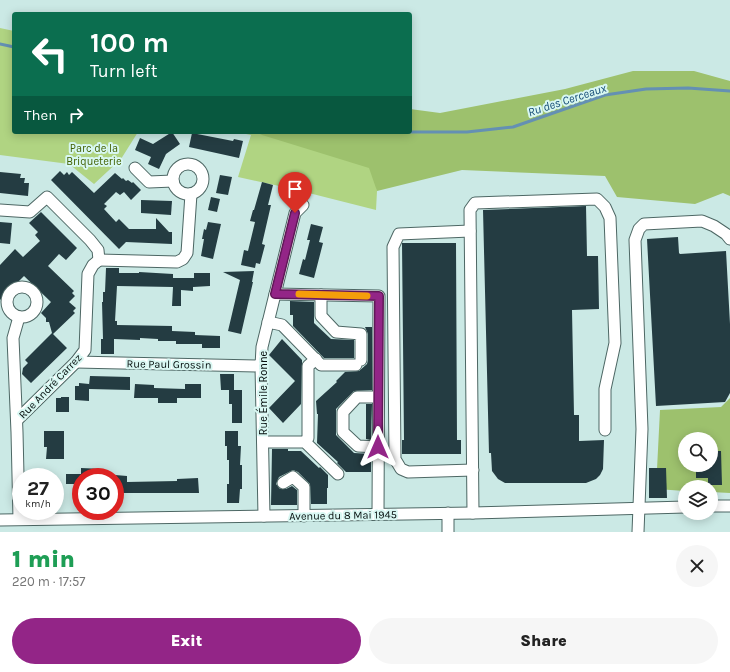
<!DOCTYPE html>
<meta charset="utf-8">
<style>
body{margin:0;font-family:Karla,sans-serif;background:#f6f6f6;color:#222;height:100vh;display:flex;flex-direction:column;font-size:15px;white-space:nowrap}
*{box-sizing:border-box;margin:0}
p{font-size:13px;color:#767676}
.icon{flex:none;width:22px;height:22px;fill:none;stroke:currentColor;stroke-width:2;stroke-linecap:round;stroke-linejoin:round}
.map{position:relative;height:532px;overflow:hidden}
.details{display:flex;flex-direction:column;background:#fff;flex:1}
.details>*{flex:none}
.hud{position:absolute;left:12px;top:12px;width:400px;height:122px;border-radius:4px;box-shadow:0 2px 10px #0003;background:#0b6e4f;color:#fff;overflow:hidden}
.controls{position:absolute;left:678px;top:432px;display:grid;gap:8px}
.controls a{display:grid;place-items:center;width:40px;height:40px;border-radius:50%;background:#fff;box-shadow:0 2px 10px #0003;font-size:20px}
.speed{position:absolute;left:12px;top:468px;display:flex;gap:8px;font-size:20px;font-weight:700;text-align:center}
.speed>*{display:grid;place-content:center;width:52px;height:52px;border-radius:50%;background:#fff;box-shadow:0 2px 10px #0003;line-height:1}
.speed small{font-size:10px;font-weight:400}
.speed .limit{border:6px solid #d22;background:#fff;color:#111}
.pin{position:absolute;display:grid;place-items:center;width:34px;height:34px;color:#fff;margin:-41px -17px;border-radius:50% 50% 50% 0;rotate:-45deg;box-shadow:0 0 4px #0007}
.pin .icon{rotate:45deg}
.me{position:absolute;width:44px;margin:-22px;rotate:0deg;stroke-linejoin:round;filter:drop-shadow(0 0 3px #0008)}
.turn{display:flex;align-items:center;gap:14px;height:84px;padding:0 12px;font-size:18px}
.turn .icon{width:52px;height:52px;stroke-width:2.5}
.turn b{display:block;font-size:28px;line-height:34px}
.then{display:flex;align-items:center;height:38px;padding:0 12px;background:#0003;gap:8px;font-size:15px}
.round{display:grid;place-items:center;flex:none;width:42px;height:42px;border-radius:21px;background:#f6f6f6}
.summary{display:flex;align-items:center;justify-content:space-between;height:68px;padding:0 12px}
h1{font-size:24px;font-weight:800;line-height:30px;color:#1e9e55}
.primary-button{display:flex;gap:8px;margin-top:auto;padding:8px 12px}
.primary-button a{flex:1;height:46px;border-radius:24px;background:#932587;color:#fff;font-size:16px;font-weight:800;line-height:46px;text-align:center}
.primary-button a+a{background:#f6f6f6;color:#222}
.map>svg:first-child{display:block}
.green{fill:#b0d482}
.forest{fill:#9dc16d;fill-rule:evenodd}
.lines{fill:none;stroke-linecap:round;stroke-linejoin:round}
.stream{stroke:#6490b3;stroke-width:3}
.building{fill:#243c42}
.minor-casing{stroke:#4d6764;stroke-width:13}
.minor{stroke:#fff;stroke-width:11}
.route-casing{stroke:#601858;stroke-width:10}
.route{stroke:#932587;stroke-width:7}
.slow{stroke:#f59e0b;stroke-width:7}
.labels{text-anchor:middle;stroke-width:4;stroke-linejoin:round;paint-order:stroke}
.park-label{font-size:11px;fill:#416000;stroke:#d8f7f2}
.street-label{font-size:11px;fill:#050e0d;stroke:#d8f7f2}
.water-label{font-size:12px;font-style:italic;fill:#164d76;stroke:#d8f7f2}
</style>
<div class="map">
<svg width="730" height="532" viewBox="0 0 730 532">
<rect width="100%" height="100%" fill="#cbe9e5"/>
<g class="green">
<path d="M 0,28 L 14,31 L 14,132 L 138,132 L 121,159 L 94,184 L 69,164 L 0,155 Z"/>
<path d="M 236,132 L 344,132 L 372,141 L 377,191 L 376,210 L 293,189 L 238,177 L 251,135 Z"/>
</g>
<g class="forest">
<path d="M 633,71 L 694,71 L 730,81 L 730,196 L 723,193 L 695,204 L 617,197 L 605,176 L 462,170 L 377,191 L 369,168 L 262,135 L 256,132 L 410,132 L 410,109 L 440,113 L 565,89 Z"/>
<path d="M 730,398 L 730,493 L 711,492 L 711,487 L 685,487 L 685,491 L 656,489 L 660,410 L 721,407 ZM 685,439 L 711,439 L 711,465 L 685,465 Z"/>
</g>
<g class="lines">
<g class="stream">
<path d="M 0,44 L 14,47"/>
<path d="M 410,132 L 467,132 L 513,127 L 605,95 L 646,89 L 688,88 L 730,91"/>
</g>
</g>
<g class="building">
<path d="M 172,132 L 180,144 L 166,154 L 159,169 L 148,164 L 151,157 L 135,150 L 140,138 L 153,144 Z"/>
<path d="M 192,133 L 233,141 L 234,139 L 243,141 L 239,158 L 189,147 Z"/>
<path d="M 60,171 L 64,175 L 67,172 L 69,175 L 72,172 L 94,193 L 115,173 L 122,179 L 123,178 L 126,181 L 128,180 L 132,183 L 133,182 L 141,190 L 131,200 L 124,192 L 120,195 L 116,192 L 104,204 L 107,206 L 104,209 L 116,222 L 119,219 L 129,229 L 156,229 L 156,218 L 169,232 L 172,232 L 172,244 L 126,242 L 119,249 L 51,180 Z"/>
<path d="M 0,172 L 21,174 L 20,178 L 25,178 L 24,183 L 29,183 L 28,196 L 0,193 Z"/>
<path d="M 220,175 L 232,177 L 228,195 L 216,193 Z"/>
<path d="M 262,182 L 273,185 L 268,205 L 271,205 L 262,244 L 265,245 L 260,264 L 256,263 L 255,268 L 241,265 L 244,250 L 248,251 L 255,222 L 250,221 L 253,210 L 254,210 Z"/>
<path d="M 211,197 L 220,199 L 217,212 L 208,210 Z"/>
<path d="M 141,200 L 172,201 L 171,215 L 141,213 Z"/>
<path d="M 586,206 L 587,256 L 598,256 L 599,309 L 572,310 L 574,415 L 579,415 L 579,441 L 604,440 L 603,469 L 600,475 L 596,479 L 586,483 L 505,483 L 498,479 L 492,471 L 491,453 L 489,453 L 483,210 Z"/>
<path d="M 41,212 L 77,248 L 66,260 L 59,254 L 48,266 L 74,291 L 72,293 L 75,296 L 69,302 L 76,308 L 73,311 L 75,313 L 53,334 L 67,348 L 31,383 L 22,374 L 23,368 L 28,363 L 25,360 L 52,333 L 49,322 L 46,322 L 46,318 L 41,313 L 51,302 L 24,276 L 0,300 L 0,265 L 15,249 L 23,257 L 40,241 L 35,235 L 38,232 L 29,223 Z"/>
<path d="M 0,222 L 12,223 L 10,244 L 0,243 Z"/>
<path d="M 208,222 L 221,224 L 213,259 L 201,256 L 204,239 L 202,239 L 204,229 L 206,230 Z"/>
<path d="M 311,224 L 323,227 L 319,242 L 323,243 L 314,278 L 299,274 L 303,259 L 305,260 L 310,240 L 307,240 Z"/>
<path d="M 678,237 L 679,253 L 680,254 L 726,251 L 730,324 L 730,393 L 725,402 L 656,406 L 647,239 Z"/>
<path d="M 402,243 L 456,243 L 457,440 L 461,440 L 461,454 L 402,454 L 402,440 L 404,440 Z"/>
<path d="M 106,268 L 119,268 L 119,273 L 139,273 L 139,272 L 173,274 L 173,278 L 194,278 L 194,273 L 210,273 L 210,286 L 193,287 L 193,291 L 181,290 L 181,306 L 172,306 L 173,287 L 117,286 L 115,321 L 117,321 L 117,325 L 172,326 L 172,331 L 195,332 L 195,335 L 220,336 L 220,348 L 202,348 L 202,344 L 176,344 L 176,341 L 158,341 L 158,339 L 140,338 L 140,340 L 114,339 L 114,354 L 101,354 L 101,339 L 103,339 L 102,302 L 103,302 L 103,292 L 105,292 Z"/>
<path d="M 254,271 L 252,282 L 253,282 L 241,334 L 228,331 L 240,280 L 223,272 Z"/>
<path d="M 290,301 L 314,302 L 314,323 L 331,339 L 354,340 L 354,358 L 324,358 L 293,326 L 293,315 L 290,315 Z"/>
<path d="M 365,327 L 372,327 L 372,390 L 354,391 L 336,409 L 336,435 L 354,453 L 371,454 L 371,472 L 346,472 L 337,463 L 338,462 L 317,443 L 318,414 L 317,414 L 316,401 L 337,382 L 336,381 L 345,372 L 359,371 L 367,364 L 368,360 L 368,334 Z"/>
<path d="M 282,339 L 302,360 L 302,363 L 301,404 L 283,423 L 269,408 L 295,381 L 269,355 Z"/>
<path d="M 220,374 L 234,374 L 234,390 L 221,390 Z"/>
<path d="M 90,376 L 130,377 L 130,390 L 89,389 L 89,401 L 75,400 L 75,386 L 79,386 L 79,383 L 89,384 L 89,385 Z"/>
<path d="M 135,384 L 154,385 L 154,388 L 185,389 L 185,384 L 201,384 L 201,398 L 177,398 L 177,403 L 158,403 L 158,398 L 134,398 Z"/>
<path d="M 229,390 L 242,390 L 242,423 L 232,423 L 232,404 L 229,404 Z"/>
<path d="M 61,397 L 69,397 L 69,412 L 56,412 L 56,398 L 61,398 Z"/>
<path d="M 366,404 L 372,404 L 371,440 L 366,439 Z"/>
<path d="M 44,431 L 64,431 L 64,459 L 46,459 L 47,447 L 44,447 Z"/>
<path d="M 225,431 L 238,431 L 238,446 L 241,446 L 240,465 L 242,465 L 242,489 L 240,489 L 239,503 L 227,503 L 227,484 L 229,484 L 229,460 L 227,460 L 227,446 L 225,446 Z"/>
<path d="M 272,449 L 288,449 L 288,451 L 301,451 L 319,468 L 320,467 L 328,475 L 328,488 L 327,488 L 327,504 L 311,504 L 310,484 L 298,472 L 293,470 L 279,477 L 276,484 L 280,489 L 286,489 L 292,486 L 297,490 L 297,505 L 271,505 Z"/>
<path d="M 713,451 L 721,451 L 722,485 L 708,485 L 708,478 L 696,478 L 696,465 L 711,465 L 711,459 L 714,459 Z"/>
<path d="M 81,468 L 103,469 L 103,477 L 81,477 L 81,484 L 66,484 L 66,474 L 81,474 Z"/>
<path d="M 649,468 L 666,468 L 667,498 L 649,498 Z"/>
<path d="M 115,475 L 127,476 L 127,482 L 177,481 L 177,479 L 198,478 L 199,493 L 115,493 Z"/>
</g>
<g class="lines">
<defs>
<g id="minor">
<circle cx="188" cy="179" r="15"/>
<path d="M 135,168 L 149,182 L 173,181"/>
<path d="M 0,210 L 30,212 L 47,197 L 90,240 L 98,250 L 99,260"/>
<path d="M 470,231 L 399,234 L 393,247 L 395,459 L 401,469 L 408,472 L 473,470"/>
<path d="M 99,260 L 177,262 L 183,259 L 187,253 L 191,194"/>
<circle cx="22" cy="302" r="15"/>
<path d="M 275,294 L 379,296 L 378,514"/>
<path d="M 321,295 L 321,316 L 336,332 L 361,334 L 361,360"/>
<path d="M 268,322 L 282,325 L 321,365 L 356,365"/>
<path d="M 76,362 L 261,366"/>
<path d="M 17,420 L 76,362 L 85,350 L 88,274 L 93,265 L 99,260"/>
<path d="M 263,442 L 305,442 L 338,474"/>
<path d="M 305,442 L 308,438 L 308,366 L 316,359"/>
<path d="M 378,447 L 358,446 L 343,432 L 343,412 L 357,397 L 378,397"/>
<path d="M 283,483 L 293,477 L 304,487 L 304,516"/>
<path d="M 711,506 L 730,506"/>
<path d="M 473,513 L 470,210 L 475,203 L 597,199 L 605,207 L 610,218 L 615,343 L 605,389 L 605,430"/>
<path d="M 264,516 L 261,366 L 262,347 L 295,213 L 303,205"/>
<path d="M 19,519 L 17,432 L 13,338 L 19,317"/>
<path d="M 0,520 L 473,513 L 685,507"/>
<path d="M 448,532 L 448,513"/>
<path d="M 638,532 L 642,429 L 635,240 L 639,229 L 644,224 L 702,221 L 714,226 L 726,234 L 730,239"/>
</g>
</defs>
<use href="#minor" class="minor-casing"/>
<use href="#minor" class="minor"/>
</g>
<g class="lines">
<defs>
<path id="route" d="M 295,213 L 275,294 L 379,296 L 378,447"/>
</defs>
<use href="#route" class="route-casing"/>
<use href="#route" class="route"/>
<path class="slow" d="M 299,294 L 367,296"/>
</g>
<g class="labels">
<g class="park-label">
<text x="94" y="152">Parc de la<tspan x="94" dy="13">Briqueterie</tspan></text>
</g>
<g class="street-label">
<text transform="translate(169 364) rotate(1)" y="4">Rue Paul Grossin</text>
<text transform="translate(50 386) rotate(-46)" y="4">Rue André Carrez</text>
<text transform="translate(263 393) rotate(-90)" y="4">Rue Émile Ronne</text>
<text transform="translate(343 515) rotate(-1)" y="4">Avenue du 8 Mai 1945</text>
</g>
<g class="water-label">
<text transform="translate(567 100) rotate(-18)" y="4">Ru des Cerceaux</text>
</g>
</g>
</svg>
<div class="controls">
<a><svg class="icon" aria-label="search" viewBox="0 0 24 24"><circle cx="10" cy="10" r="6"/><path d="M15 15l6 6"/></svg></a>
<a><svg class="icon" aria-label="layers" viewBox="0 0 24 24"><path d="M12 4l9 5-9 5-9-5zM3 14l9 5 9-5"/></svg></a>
</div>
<div class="speed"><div>27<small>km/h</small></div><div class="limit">30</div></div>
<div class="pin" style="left:295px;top:213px;background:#d93025"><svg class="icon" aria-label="arrive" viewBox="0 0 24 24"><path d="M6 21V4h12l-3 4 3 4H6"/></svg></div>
<svg class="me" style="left:378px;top:447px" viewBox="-20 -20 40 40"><path d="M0-17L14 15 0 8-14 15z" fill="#932587" stroke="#fff" stroke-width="4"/></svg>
<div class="hud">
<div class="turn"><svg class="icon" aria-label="left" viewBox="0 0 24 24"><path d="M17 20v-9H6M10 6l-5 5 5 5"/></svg><div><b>100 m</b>Turn left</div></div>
<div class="then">Then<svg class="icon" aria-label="right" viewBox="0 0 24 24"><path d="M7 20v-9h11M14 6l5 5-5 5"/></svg></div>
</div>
</div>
<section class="details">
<div class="summary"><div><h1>1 min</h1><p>220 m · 17:57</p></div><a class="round"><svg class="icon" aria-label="close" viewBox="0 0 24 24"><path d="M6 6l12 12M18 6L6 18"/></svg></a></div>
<div class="primary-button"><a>Exit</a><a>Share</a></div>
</section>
